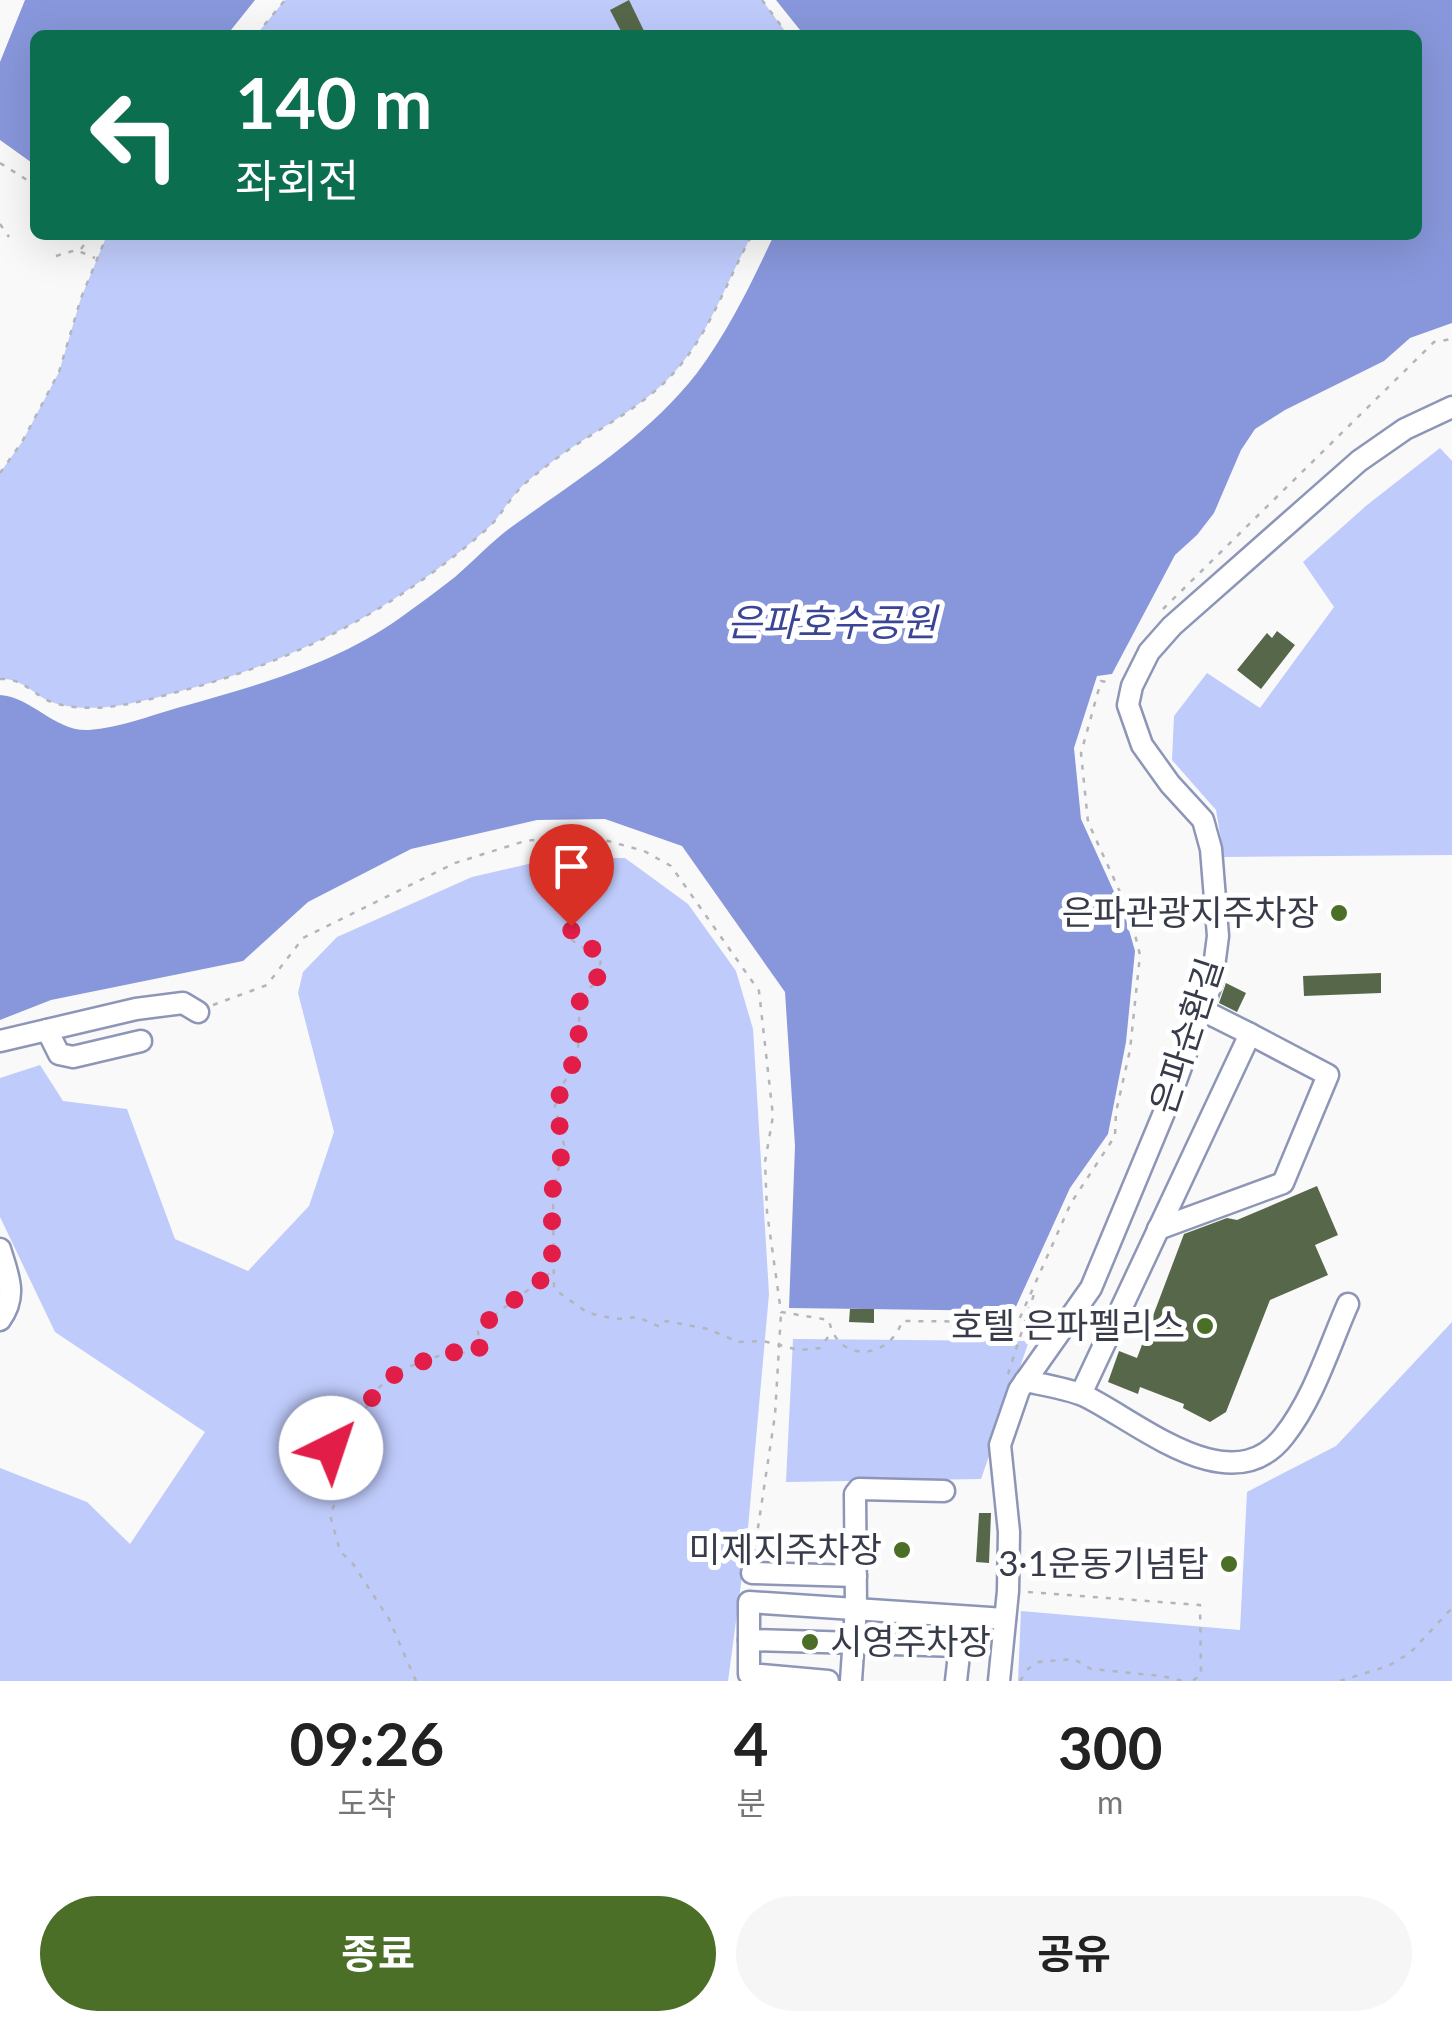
<!DOCTYPE html>
<html lang="ko">
<meta charset="utf-8">
<style>
body{margin:0;font-family:Lato,"Noto Sans KR",sans-serif;background:#f6f6f6;color:#222;height:100vh;display:flex;flex-direction:column;font-size:38px;white-space:nowrap}
*{box-sizing:border-box;margin:0}
p{font-size:32px;color:#767676}
.icon{flex:none;width:55px;height:55px;fill:none;stroke:currentColor;stroke-width:2;stroke-linecap:round;stroke-linejoin:round}
.map{position:relative;height:1681px;overflow:hidden}
.side{display:flex;flex-direction:column;background:#fff;flex:1}
.side>*{flex:none}
.banner{position:absolute;left:30px;top:30px;width:1392px;height:210px;border-radius:15px;box-shadow:0 10px 40px #0002;background:#0b6e4f;color:#fff;overflow:hidden}
.pin{position:absolute;display:grid;place-items:center;width:85px;height:85px;color:#fff;margin:-102px -42px;border-radius:50% 50% 50% 0;rotate:-45deg;box-shadow:0 0 10px #0007}
.pin .icon{rotate:45deg}
.me{position:absolute;width:110px;margin:-55px;rotate:41deg;stroke-linejoin:round;filter:drop-shadow(0 0 8px #0008)}
.turn{display:flex;align-items:center;gap:35px;height:210px;padding:0 40px;font-size:45px}
.turn .icon{width:130px;height:130px;stroke-width:2.5}
.turn b{display:block;font-size:70px;line-height:85px}
.eta{display:flex;justify-content:space-evenly;align-items:center;height:170px;text-align:center}
.eta b{font-size:60px;font-weight:700;line-height:70px}
.primary-button{display:flex;gap:20px;margin-top:auto;padding:20px 40px}
.primary-button a{flex:1;height:115px;border-radius:60px;background:#4c6f28;color:#fff;font-size:40px;font-weight:700;line-height:115px;text-align:center}
.primary-button a+a{background:#f6f6f6;color:#222}
.map>svg:first-child{display:block}
.green{fill:#bfcbfb}
.water{fill:#8897db}
.building{fill:#576749}
.lines{fill:none;stroke-linecap:round;stroke-linejoin:round}
.minor-casing{stroke:#8d96b7;stroke-width:25}
.path{stroke:#b3b5ba;stroke-width:2.5;stroke-dasharray:5 8;stroke-linecap:butt}
.minor{stroke:#fff;stroke-width:20}
.route{stroke:#e11d48;stroke-width:18;stroke-dasharray:0 32.4}
.poi-dot{fill:#4c6f28;stroke:#fff;stroke-width:4}
.labels{text-anchor:middle;stroke-width:10;stroke-linejoin:round;paint-order:stroke}
.poi-label{font-size:35px;fill:#383c4a;stroke:#fff;text-anchor:end}
.street-label{font-size:35px;fill:#383c4a;stroke:#fff}
.water-label{font-size:38px;font-style:italic;fill:#3a4595;stroke:#fff}
</style>
<div class="map">
<svg width="1452" height="1681" viewBox="0 0 1452 1681">
<rect width="100%" height="100%" fill="#f9f9f9"/>
<g class="green">
<path d="M 285,0 L 762,0 L 788,35 L 256,35 Z"/>
<path d="M 107,235 L 752,235 C 727,280 712,328 678,368 C 642,411 588,432 544,468 C 535,475 524,483 516,493 C 506,504 499,518 488,528 C 400,605 308,655 196,687 C 172,693 147,701 122,705 C 100,709 68,710 47,700 C 30,691 21,678 0,679 L 0,473 L 22,442 L 59,372 L 81,298 Z"/>
<path d="M 1440,448 L 1452,461 L 1452,855 L 1224,857 L 1216,810 L 1172,760 L 1174,716 L 1207,673 L 1260,708 L 1334,607 L 1303,562 L 1367,505 Z"/>
<path d="M 625,858 L 688,904 L 736,971 L 753,1029 L 769,1294 L 747,1539 L 728,1681 L 0,1681 L 0,1468 L 87,1502 L 130,1544 L 205,1432 L 55,1332 L 0,1217 L 0,1078 L 40,1065 L 63,1101 L 127,1109 L 175,1239 L 248,1271 L 309,1206 L 334,1132 L 298,993 L 303,972 L 337,937 L 472,877 L 550,859 Z"/>
<path d="M 1452,1322 L 1452,1681 L 1018,1681 L 1021,1611 L 1240,1630 L 1247,1492 L 1336,1446 Z"/>
<path d="M 793,1339 L 1029,1341 L 981,1479 L 786,1482 Z"/>
</g>
<g class="water">
<path d="M 25,0 L 255,0 L 227,35 L 35,35 L 35,165 L 0,140 L 0,62 Z"/>
<path d="M 776,0 L 1452,0 L 1452,323 L 1410,338 L 1384,361 L 1285,410 L 1255,429 L 1241,450 L 1214,513 L 1197,535 L 1175,555 L 1112,674 L 1097,676 L 1074,748 L 1081,819 L 1125,916 L 1135,951 L 1126,1042 L 1108,1134 L 1070,1188 L 1014,1311 L 789,1308 L 795,1146 L 785,992 L 682,846 L 605,819 L 537,820 L 411,849 L 308,902 L 243,961 L 51,1000 L 0,1020 L 0,695 C 32,697 55,732 89,730 C 119,728 149,716 177,708 C 255,686 334,665 400,618 C 418,605 437,591 455,577 C 476,559 495,538 517,523 C 581,477 648,436 697,373 C 729,330 751,284 774,235 L 1418,235 L 1418,35 L 804,35 Z"/>
</g>
<g class="building">
<path d="M 629,0 L 646,35 L 623,35 L 610,10 Z"/>
<path d="M 1277,631 L 1295,645 L 1261,689 L 1237,670 L 1267,633 L 1272,638 Z"/>
<path d="M 1381,973 L 1381,993 L 1304,996 L 1303,976 Z"/>
<path d="M 1226,983 L 1246,993 L 1237,1012 L 1219,1003 Z"/>
<path d="M 1317,1186 L 1338,1235 L 1315,1245 L 1328,1275 L 1270,1300 L 1226,1412 L 1210,1422 L 1183,1408 L 1184,1404 L 1140,1387 L 1138,1394 L 1108,1382 L 1119,1351 L 1137,1358 L 1184,1234 L 1227,1218 L 1237,1220 Z"/>
<path d="M 850,1309 L 874,1309 L 874,1323 L 849,1322 Z"/>
<path d="M 979,1513 L 991,1513 L 989,1563 L 976,1562 Z"/>
</g>
<g class="lines">
<defs>
<g id="minor">
<path d="M 47,1030 L 59,1054 L 73,1057 L 141,1041"/>
<path d="M 0,1041 L 136,1009 L 183,1003 L 198,1012"/>
<path d="M 1158,1229 L 1283,1183 L 1328,1075 L 1250,1034"/>
<path d="M 0,1249 C 8,1276 18,1295 0,1320"/>
<path d="M 1025,1381 C 1044,1385 1066,1388 1085,1396 C 1140,1423 1231,1504 1284,1436 C 1314,1398 1329,1347 1348,1304"/>
<path d="M 1081,1394 L 1250,1034 L 1202,1010"/>
<path d="M 752,1573 L 856,1576"/>
<path d="M 749,1640 L 960,1646 L 956,1681"/>
<path d="M 828,1681 L 749,1674 L 749,1602 L 1005,1619"/>
<path d="M 851,1681 L 856,1607 L 855,1494 L 859,1489 L 944,1491"/>
<path d="M 999,1681 L 1008,1591 L 1009,1532 L 1000,1445 L 1019,1390 L 1091,1288 L 1166,1108 L 1212,982 L 1218,936 L 1211,849 L 1203,820 L 1170,784 L 1142,745 L 1128,705 L 1132,686 L 1149,652 L 1172,626 L 1359,461 L 1405,429 L 1452,407"/>
</g>
</defs>
<use href="#minor" class="minor-casing"/>
<g class="path">
<path d="M 762,0 L 788,35"/>
<path d="M 256,35 L 285,0"/>
<path d="M 0,163 L 35,185"/>
<path d="M 0,224 L 9,237"/>
<path d="M 81,249 L 91,235"/>
<path d="M 56,256 L 76,250 L 95,258"/>
<path d="M 0,473 L 22,442 L 59,372 L 81,298 L 107,235"/>
<path d="M 1163,609 L 1434,342 L 1452,339"/>
<path d="M 0,679 C 21,678 30,691 47,700 C 68,710 100,709 122,705 C 147,701 172,693 196,687 C 308,655 400,605 488,528 C 499,518 506,504 516,493 C 524,483 535,475 544,468 C 588,432 642,411 678,368 C 712,328 727,280 752,235"/>
<path d="M 577,837 L 583,874 L 572,914 L 572,940 L 581,947 L 594,949 L 601,960 L 596,983 L 580,995 L 578,1051 L 574,1067 L 561,1087 L 555,1106 L 564,1145 L 553,1191 L 554,1289 L 588,1313 L 616,1319 L 638,1317 L 660,1327 L 666,1321 L 708,1329 L 738,1342 L 763,1341 L 799,1350 L 820,1348 L 831,1333"/>
<path d="M 213,1005 L 267,985 L 303,938 L 455,863 L 525,841 L 577,836 L 590,836 L 644,851 L 671,866 L 759,991 L 773,1116 L 765,1162 L 767,1212 L 781,1312 L 829,1320 C 837,1364 890,1360 902,1321 L 1018,1322 L 1071,1203 L 1115,1136 L 1116,1112 L 1130,1050 L 1140,955 L 1130,914 L 1088,822 L 1081,753 L 1101,681 L 1112,683"/>
<path d="M 1008,1374 L 1035,1291"/>
<path d="M 754,1554 L 775,1415 L 781,1313"/>
<path d="M 1028,1592 L 1200,1605 L 1201,1675 L 1192,1681"/>
<path d="M 416,1681 L 389,1619 L 353,1564 L 340,1551 L 330,1515 L 344,1482 L 331,1449 L 368,1405 L 377,1389 L 400,1370 L 449,1352 L 480,1354 L 478,1331 C 500,1307 527,1293 551,1272"/>
<path d="M 1020,1681 L 1029,1668 L 1039,1662 L 1074,1659 L 1091,1669 L 1162,1676 L 1183,1681"/>
<path d="M 1340,1681 L 1388,1666 L 1410,1653 L 1452,1608"/>
</g>
<use href="#minor" class="minor"/>
</g>
<g class="lines">
<path class="route" d="M 331,1448 L 368,1405 L 376,1391 L 400,1370 L 448,1352 L 480,1354 L 478,1331 C 500,1307 528,1292 552,1271 L 552,1192 L 564,1145 L 555,1106 L 578,1051 L 580,995 L 596,983 L 601,960 L 594,949 L 582,947 L 572,940 L 571,926"/>
</g>
<g class="poi-dot">
<circle cx="1339" cy="913" r="10"/>
<circle cx="1205" cy="1326" r="10"/>
<circle cx="902" cy="1550" r="10"/>
<circle cx="1229" cy="1564" r="10"/>
<circle cx="810" cy="1642" r="10"/>
</g>
<g class="labels">
<g class="poi-label">
<text x="1319" y="925">은파관광지주차장</text>
<text x="1185" y="1338">호텔 은파펠리스</text>
<text x="882" y="1562">미제지주차장</text>
<text x="1209" y="1576">3·1운동기념탑</text>
<text x="830" y="1654" text-anchor="start">시영주차장</text>
</g>
<g class="street-label">
<text transform="translate(1187 1036) rotate(-72)" y="12">은파순환길</text>
</g>
<g class="water-label">
<text x="832" y="636">은파호수공원</text>
</g>
</g>
</svg>
<div class="pin" style="left:571px;top:926px;background:#d93025"><svg class="icon" aria-label="arrive" viewBox="0 0 24 24"><path d="M6 21V4h12l-3 4 3 4H6"/></svg></div>
<svg class="me" style="left:331px;top:1448px" viewBox="-20 -20 40 40"><circle r="19" fill="#fff"/><path d="M0-13L10 11 0 6-10 11z" fill="#e11d48"/></svg>
<div class="banner">
<div class="turn"><svg class="icon" aria-label="left" viewBox="0 0 24 24"><path d="M17 20v-9H6M10 6l-5 5 5 5"/></svg><div><b>140 m</b>좌회전</div></div>
</div>
</div>
<section class="side">
<div class="eta">
<div><b>09:26</b><p>도착</p></div>
<div><b>4</b><p>분</p></div>
<div><b>300</b><p>m</p></div>
</div>
<div class="primary-button"><a>종료</a><a>공유</a></div>
</section>
